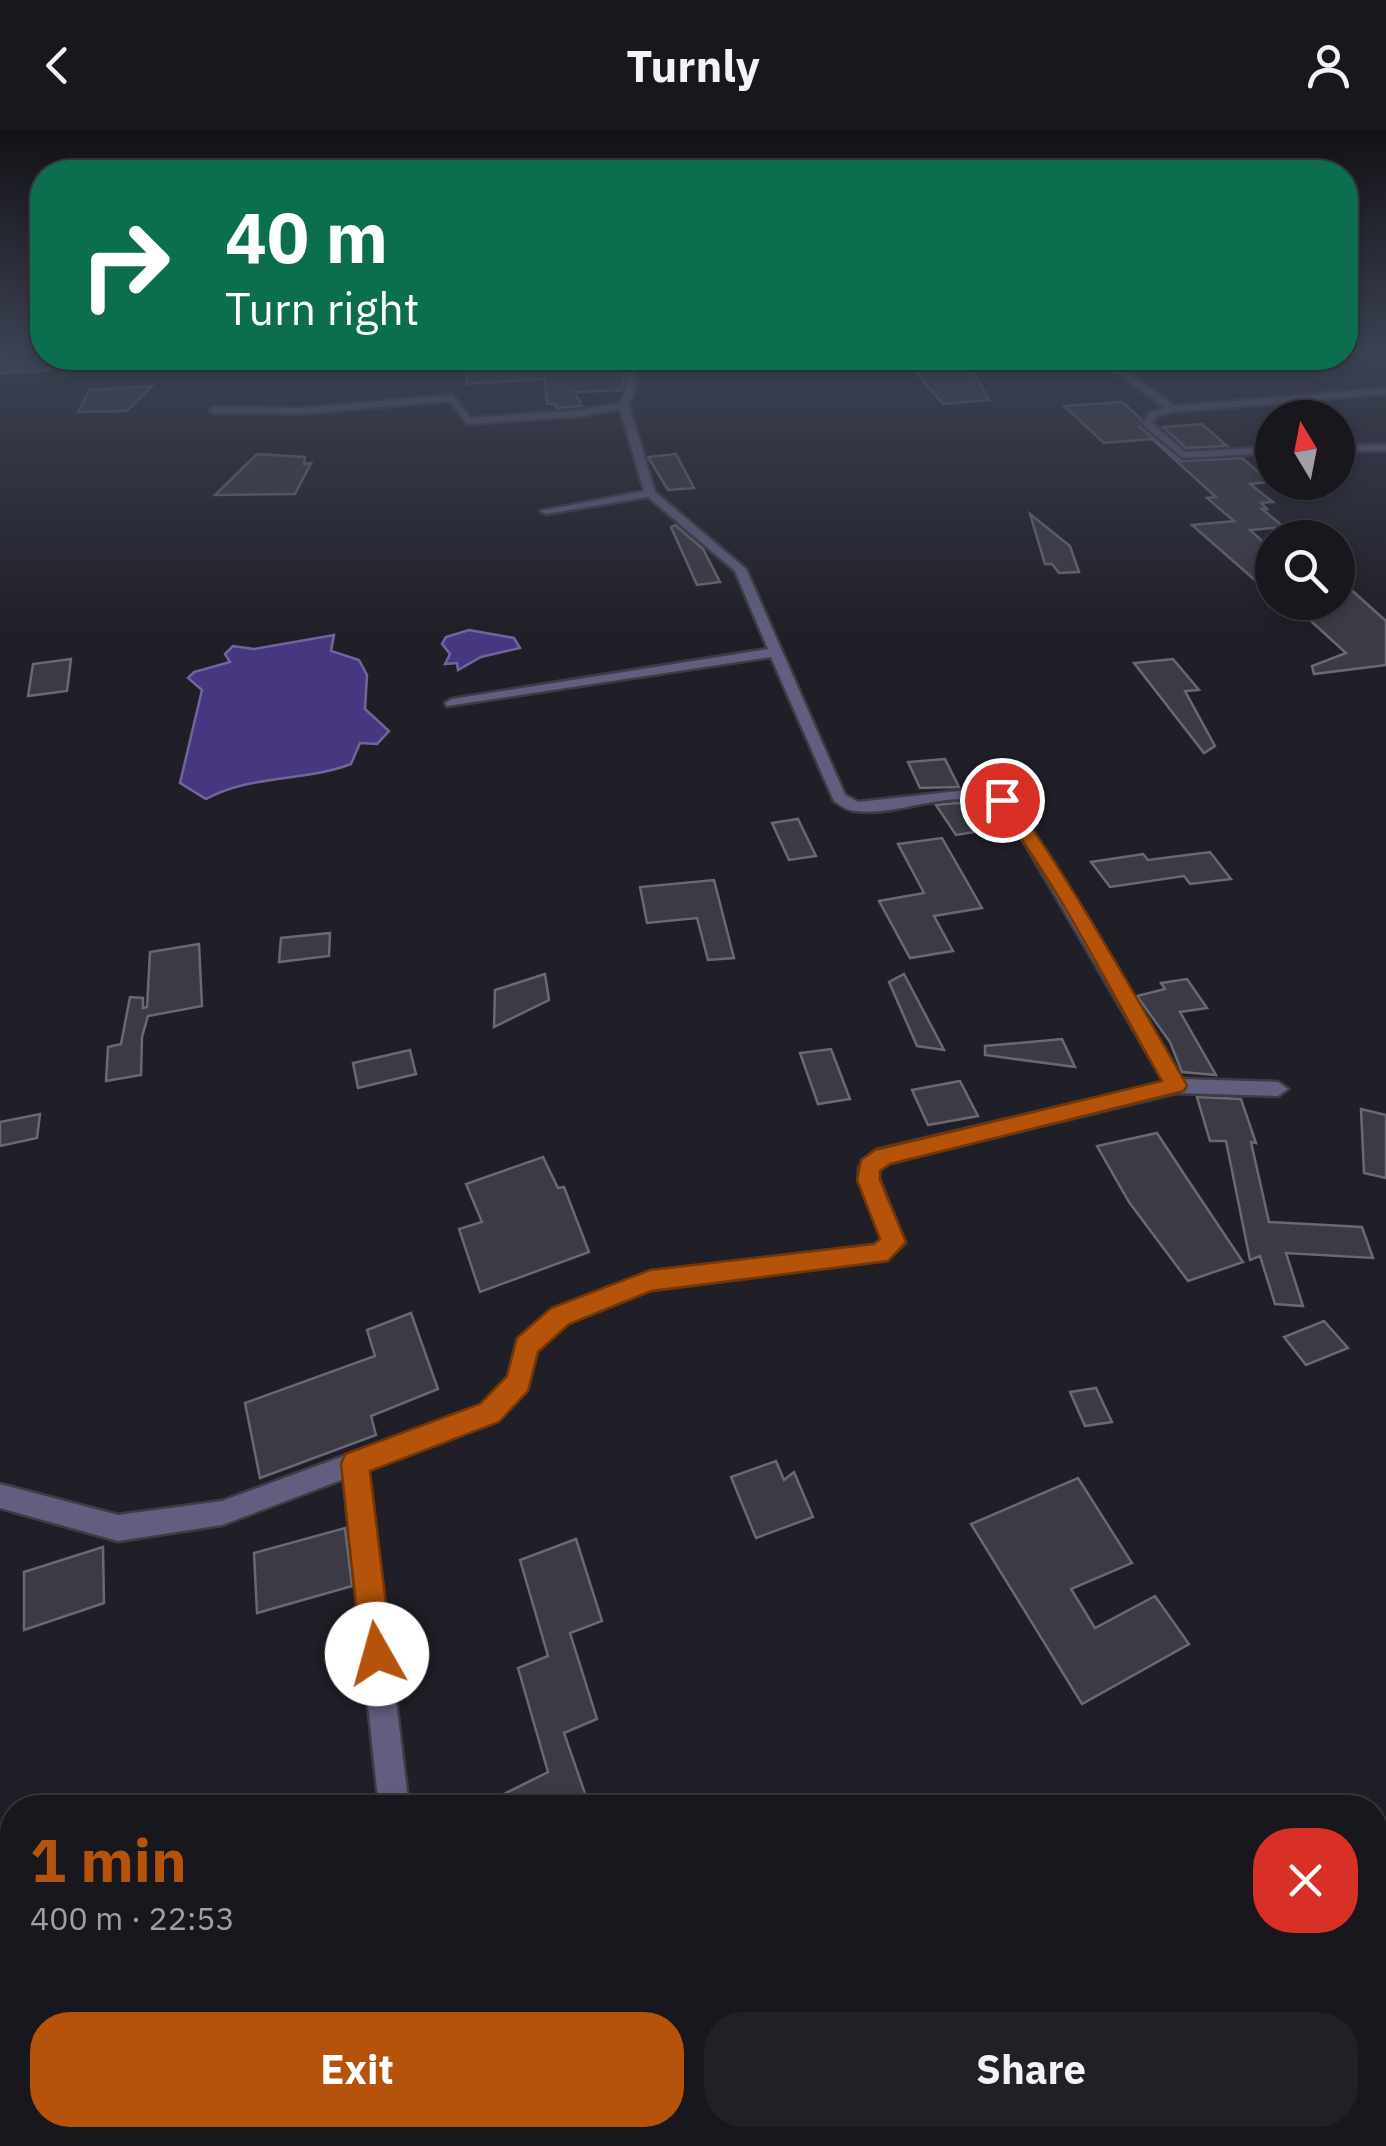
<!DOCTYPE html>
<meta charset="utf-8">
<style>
body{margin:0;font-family:"IBM Plex Sans",sans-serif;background:#212027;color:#f1f3f6;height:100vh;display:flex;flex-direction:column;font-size:38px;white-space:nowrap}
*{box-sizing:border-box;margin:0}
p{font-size:32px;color:#9f9fa4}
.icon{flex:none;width:55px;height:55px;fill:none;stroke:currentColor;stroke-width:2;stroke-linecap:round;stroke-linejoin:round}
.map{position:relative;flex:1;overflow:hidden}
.sheet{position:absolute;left:0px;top:1665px;width:1388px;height:352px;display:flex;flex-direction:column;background:#18171e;border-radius:40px 40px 0 0;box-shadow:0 5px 15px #0003,0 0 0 2px #36363c}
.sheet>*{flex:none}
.hud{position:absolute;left:30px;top:30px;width:1328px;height:210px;border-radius:40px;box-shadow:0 5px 15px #0003,0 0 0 2px #36363c;background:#0b6e4f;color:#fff;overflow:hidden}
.needle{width:65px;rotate:350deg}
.fabs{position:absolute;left:1255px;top:270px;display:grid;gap:20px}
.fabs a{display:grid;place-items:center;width:100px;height:100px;border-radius:50%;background:#18171e;box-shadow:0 5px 15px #0003,0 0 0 2px #36363c;font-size:50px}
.pin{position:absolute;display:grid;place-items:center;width:85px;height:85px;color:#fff;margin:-42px;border:5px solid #fff;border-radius:50%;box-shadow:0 2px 10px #0007}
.me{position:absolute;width:110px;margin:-55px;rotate:353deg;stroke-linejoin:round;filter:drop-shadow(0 0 8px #0008)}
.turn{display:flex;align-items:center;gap:35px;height:210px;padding:0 30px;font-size:45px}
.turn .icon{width:130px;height:130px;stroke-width:2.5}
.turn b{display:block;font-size:70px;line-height:85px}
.round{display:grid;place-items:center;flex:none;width:105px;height:105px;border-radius:40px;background:#212027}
.summary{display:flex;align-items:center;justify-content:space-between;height:170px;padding:0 30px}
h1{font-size:60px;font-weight:700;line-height:75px;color:#b45309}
.cta{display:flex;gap:20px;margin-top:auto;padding:20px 30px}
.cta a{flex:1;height:115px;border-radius:40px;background:#b45309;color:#fff;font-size:40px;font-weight:700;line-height:115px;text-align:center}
.cta a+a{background:#212027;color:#f1f3f6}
header{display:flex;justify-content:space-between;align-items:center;height:130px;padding:0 30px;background:#18171e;font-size:45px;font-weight:700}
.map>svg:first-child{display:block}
.water{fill:#463780;stroke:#71669b;stroke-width:2.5}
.building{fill:#3c3b45;stroke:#696873;stroke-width:2.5}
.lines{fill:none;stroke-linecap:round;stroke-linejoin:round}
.minor-casing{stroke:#3d3c44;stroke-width:5}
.minor{fill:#615e7f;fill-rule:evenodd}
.route{fill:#b45309;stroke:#753606;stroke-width:2.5}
</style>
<header><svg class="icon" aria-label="back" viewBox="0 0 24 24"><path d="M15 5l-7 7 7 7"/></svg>Turnly<svg class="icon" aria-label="person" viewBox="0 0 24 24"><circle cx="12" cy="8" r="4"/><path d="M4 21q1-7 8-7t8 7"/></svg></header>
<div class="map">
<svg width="1386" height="2016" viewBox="0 0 1386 2016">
<rect width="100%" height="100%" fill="#201f28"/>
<g class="water">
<path d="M 0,222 L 42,222 L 42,228 L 77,229 C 57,245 24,241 0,243 Z"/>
<path d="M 469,500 L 514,508 L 520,518 L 481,527 L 458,540 L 457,533 L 445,534 L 450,524 L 442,514 L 446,507 Z"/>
<path d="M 334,505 L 331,521 L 359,530 L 367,545 L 365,579 L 389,601 L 377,614 L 360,613 L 351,634 C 304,652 252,644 206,669 L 180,653 L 202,560 L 188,548 L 194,542 L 230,532 L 225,524 L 233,516 L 254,519 Z"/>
</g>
<g class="building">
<path d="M 469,228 L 617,228 L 624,252 L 621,260 L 575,262 L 582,276 L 557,278 L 555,274 L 547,274 L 545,249 L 466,254 Z"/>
<path d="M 966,229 L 989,270 L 943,274 L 907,232 Z"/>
<path d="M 152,256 L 127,281 L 78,282 L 90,260 Z"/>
<path d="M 1122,272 L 1141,289 L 1140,297 L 1181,331 L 1242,328 L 1270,352 L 1250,354 L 1273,372 L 1261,373 L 1267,379 L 1262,379 L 1284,397 L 1250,400 L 1272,420 L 1272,465 L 1192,395 L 1234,391 L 1207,368 L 1216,367 L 1152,309 L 1104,313 L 1064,276 Z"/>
<path d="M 1202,294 L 1227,316 L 1186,318 L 1163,297 Z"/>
<path d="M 257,324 L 305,327 L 304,334 L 311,333 L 295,364 L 215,365 Z"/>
<path d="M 676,324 L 694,358 L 668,360 L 648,327 Z"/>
<path d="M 1030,384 L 1070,416 L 1079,442 L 1059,443 L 1052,434 L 1045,434 Z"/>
<path d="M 675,395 L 703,419 L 720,452 L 697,455 L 671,397 Z"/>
<path d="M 1338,448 L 1386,491 L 1386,535 L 1314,544 L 1312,536 L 1346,523 L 1290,472 L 1338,475 Z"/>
<path d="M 71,529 L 67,561 L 28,566 L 33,534 Z"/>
<path d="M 1173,529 L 1199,560 L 1185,561 L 1215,616 L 1204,623 L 1134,533 Z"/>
<path d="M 945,629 L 959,657 L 920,658 L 908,632 Z"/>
<path d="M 957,673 L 976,674 L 993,699 L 956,705 L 936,675 Z"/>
<path d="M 798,689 L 816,726 L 789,730 L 772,693 Z"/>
<path d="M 942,708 L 982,778 L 934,786 L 953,821 L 910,828 L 879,771 L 924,763 L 898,714 Z"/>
<path d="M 1210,722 L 1231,749 L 1190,754 L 1184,746 L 1110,757 L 1091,732 L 1143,724 L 1148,730 Z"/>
<path d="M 714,750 L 734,828 L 708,830 L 697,788 L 647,793 L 640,757 Z"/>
<path d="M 330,803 L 329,826 L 279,832 L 281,808 Z"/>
<path d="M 199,814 L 202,876 L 148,886 L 142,907 L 141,945 L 106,951 L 108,917 L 121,914 L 130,867 L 143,868 L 143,878 L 147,877 L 150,822 Z"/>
<path d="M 545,844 L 549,870 L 494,897 L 495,860 Z"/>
<path d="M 904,844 L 944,920 L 917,916 L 889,852 Z"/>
<path d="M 1187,849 L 1207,878 L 1180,882 L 1216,945 L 1182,942 L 1170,912 L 1137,866 L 1165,859 L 1161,853 Z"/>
<path d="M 1062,909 L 1075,937 L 985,925 L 985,916 Z"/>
<path d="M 831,919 L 850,969 L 818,974 L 800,923 Z"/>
<path d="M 410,920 L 416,944 L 358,958 L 353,933 Z"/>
<path d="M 960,951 L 978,986 L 928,995 L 912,960 Z"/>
<path d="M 1197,967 L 1241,969 L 1256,1013 L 1251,1012 L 1269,1092 L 1362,1097 L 1373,1128 L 1286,1123 L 1303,1176 L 1275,1174 L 1260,1126 L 1250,1130 L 1226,1011 L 1210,1011 Z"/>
<path d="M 1361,979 L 1386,985 L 1386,1048 L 1364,1043 Z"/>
<path d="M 40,984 L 37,1008 L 0,1016 L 0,992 Z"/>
<path d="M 1157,1003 L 1184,1044 L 1243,1132 L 1188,1151 L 1129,1072 L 1097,1016 Z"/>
<path d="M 543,1027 L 558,1058 L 564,1057 L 589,1122 L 480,1162 L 459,1099 L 482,1092 L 466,1054 Z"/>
<path d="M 411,1183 L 438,1259 L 371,1286 L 376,1305 L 260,1348 L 245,1273 L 375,1226 L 367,1200 Z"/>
<path d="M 1324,1191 L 1348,1218 L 1306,1235 L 1284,1207 Z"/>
<path d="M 1096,1258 L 1112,1292 L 1085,1296 L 1070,1262 Z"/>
<path d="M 776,1331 L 784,1350 L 794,1342 L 813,1387 L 756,1408 L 731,1347 Z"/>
<path d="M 1078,1348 L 1132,1433 L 1071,1459 L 1095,1498 L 1155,1466 L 1189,1514 L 1082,1574 L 971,1394 Z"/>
<path d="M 345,1398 L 352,1456 L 257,1483 L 254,1423 Z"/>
<path d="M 576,1409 L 602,1491 L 570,1503 L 597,1589 L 564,1603 L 590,1678 L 476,1678 L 548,1642 L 518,1538 L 548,1526 L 520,1430 Z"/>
<path d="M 103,1417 L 104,1473 L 24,1500 L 24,1442 Z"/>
</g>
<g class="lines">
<defs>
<g id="minor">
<path d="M 620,228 L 628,228 L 638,252 L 629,275 L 655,362 L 746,439 L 845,665 L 858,672 L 977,659 L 1007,668 L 1024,686 L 1182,949 L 1278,952 L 1288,959 L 1278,966 L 1176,963 L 889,1033 L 879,1040 L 879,1049 L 905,1113 L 887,1130 L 651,1160 L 568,1193 L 537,1221 L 527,1260 L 497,1291 L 368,1340 L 409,1678 L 379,1678 L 344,1349 L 222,1395 L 118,1411 L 0,1378 L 0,1354 L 118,1385 L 222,1371 L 481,1275 L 508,1247 L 518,1209 L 552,1179 L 650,1142 L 874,1115 L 882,1110 L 859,1049 L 859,1037 L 876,1020 L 1164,952 L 1010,688 C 971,646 905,688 856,681 C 848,681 840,675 834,671 L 771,527 L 447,576 L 445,573 L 452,569 L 768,519 L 735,441 L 648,367 L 546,384 L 540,381 L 644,361 L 620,279 L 583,286 L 467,294 L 450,271 L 300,284 L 214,283 L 209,280 L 214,277 L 300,278 L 453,265 L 470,288 L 583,280 L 620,273 L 628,252 Z"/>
<path d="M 1111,234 L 1117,234 L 1175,276 L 1386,258 L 1386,264 L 1173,282 L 1157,286 L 1152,293 L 1185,322 L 1272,317 L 1272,323 L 1183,328 L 1142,294 L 1150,282 L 1165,278 L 1111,238 Z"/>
<rect x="1338" y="315" width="48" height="6"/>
<path d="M 415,2005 L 449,2005 L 450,2016 L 416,2016 Z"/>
</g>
</defs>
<use href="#minor" class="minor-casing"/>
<use href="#minor" class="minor"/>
</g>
<linearGradient id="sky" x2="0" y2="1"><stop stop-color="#121116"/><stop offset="0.44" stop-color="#3c4253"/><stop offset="1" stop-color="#3c4253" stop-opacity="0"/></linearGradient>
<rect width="1386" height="504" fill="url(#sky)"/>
<path class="route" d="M 1002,665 C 1030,676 1159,908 1184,950 L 1187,956 L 1184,961 L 890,1034 L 880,1041 L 880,1050 L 906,1112 L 888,1131 L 651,1161 L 569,1194 L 538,1222 L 528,1261 L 499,1292 L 370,1341 L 392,1524 L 388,1536 L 377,1540 L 366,1536 L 361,1524 L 341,1334 L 345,1324 L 480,1274 L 507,1246 L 517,1208 L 551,1178 L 650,1140 L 874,1114 L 880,1109 L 857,1050 L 861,1030 L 875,1020 L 1162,951 C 1108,857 1059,755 993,670 Z"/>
</svg>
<div class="fabs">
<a><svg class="needle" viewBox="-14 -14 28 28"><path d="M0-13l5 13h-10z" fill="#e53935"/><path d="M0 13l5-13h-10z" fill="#9f9fa4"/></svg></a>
<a><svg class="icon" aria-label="search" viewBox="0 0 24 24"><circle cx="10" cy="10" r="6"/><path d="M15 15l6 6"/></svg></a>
</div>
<div class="pin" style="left:1002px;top:670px;background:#d93025"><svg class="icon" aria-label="arrive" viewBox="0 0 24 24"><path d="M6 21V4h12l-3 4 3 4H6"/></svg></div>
<svg class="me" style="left:377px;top:1524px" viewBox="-20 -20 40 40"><circle r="19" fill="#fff"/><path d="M0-13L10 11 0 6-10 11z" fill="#b45309"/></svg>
<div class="hud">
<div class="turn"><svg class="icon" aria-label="right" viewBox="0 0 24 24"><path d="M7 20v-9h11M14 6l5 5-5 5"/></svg><div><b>40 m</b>Turn right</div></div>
</div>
<section class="sheet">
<div class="summary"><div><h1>1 min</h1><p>400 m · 22:53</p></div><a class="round" style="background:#d93025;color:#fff"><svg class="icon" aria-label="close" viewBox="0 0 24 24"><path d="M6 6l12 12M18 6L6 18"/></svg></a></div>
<div class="cta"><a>Exit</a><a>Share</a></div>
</section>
</div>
